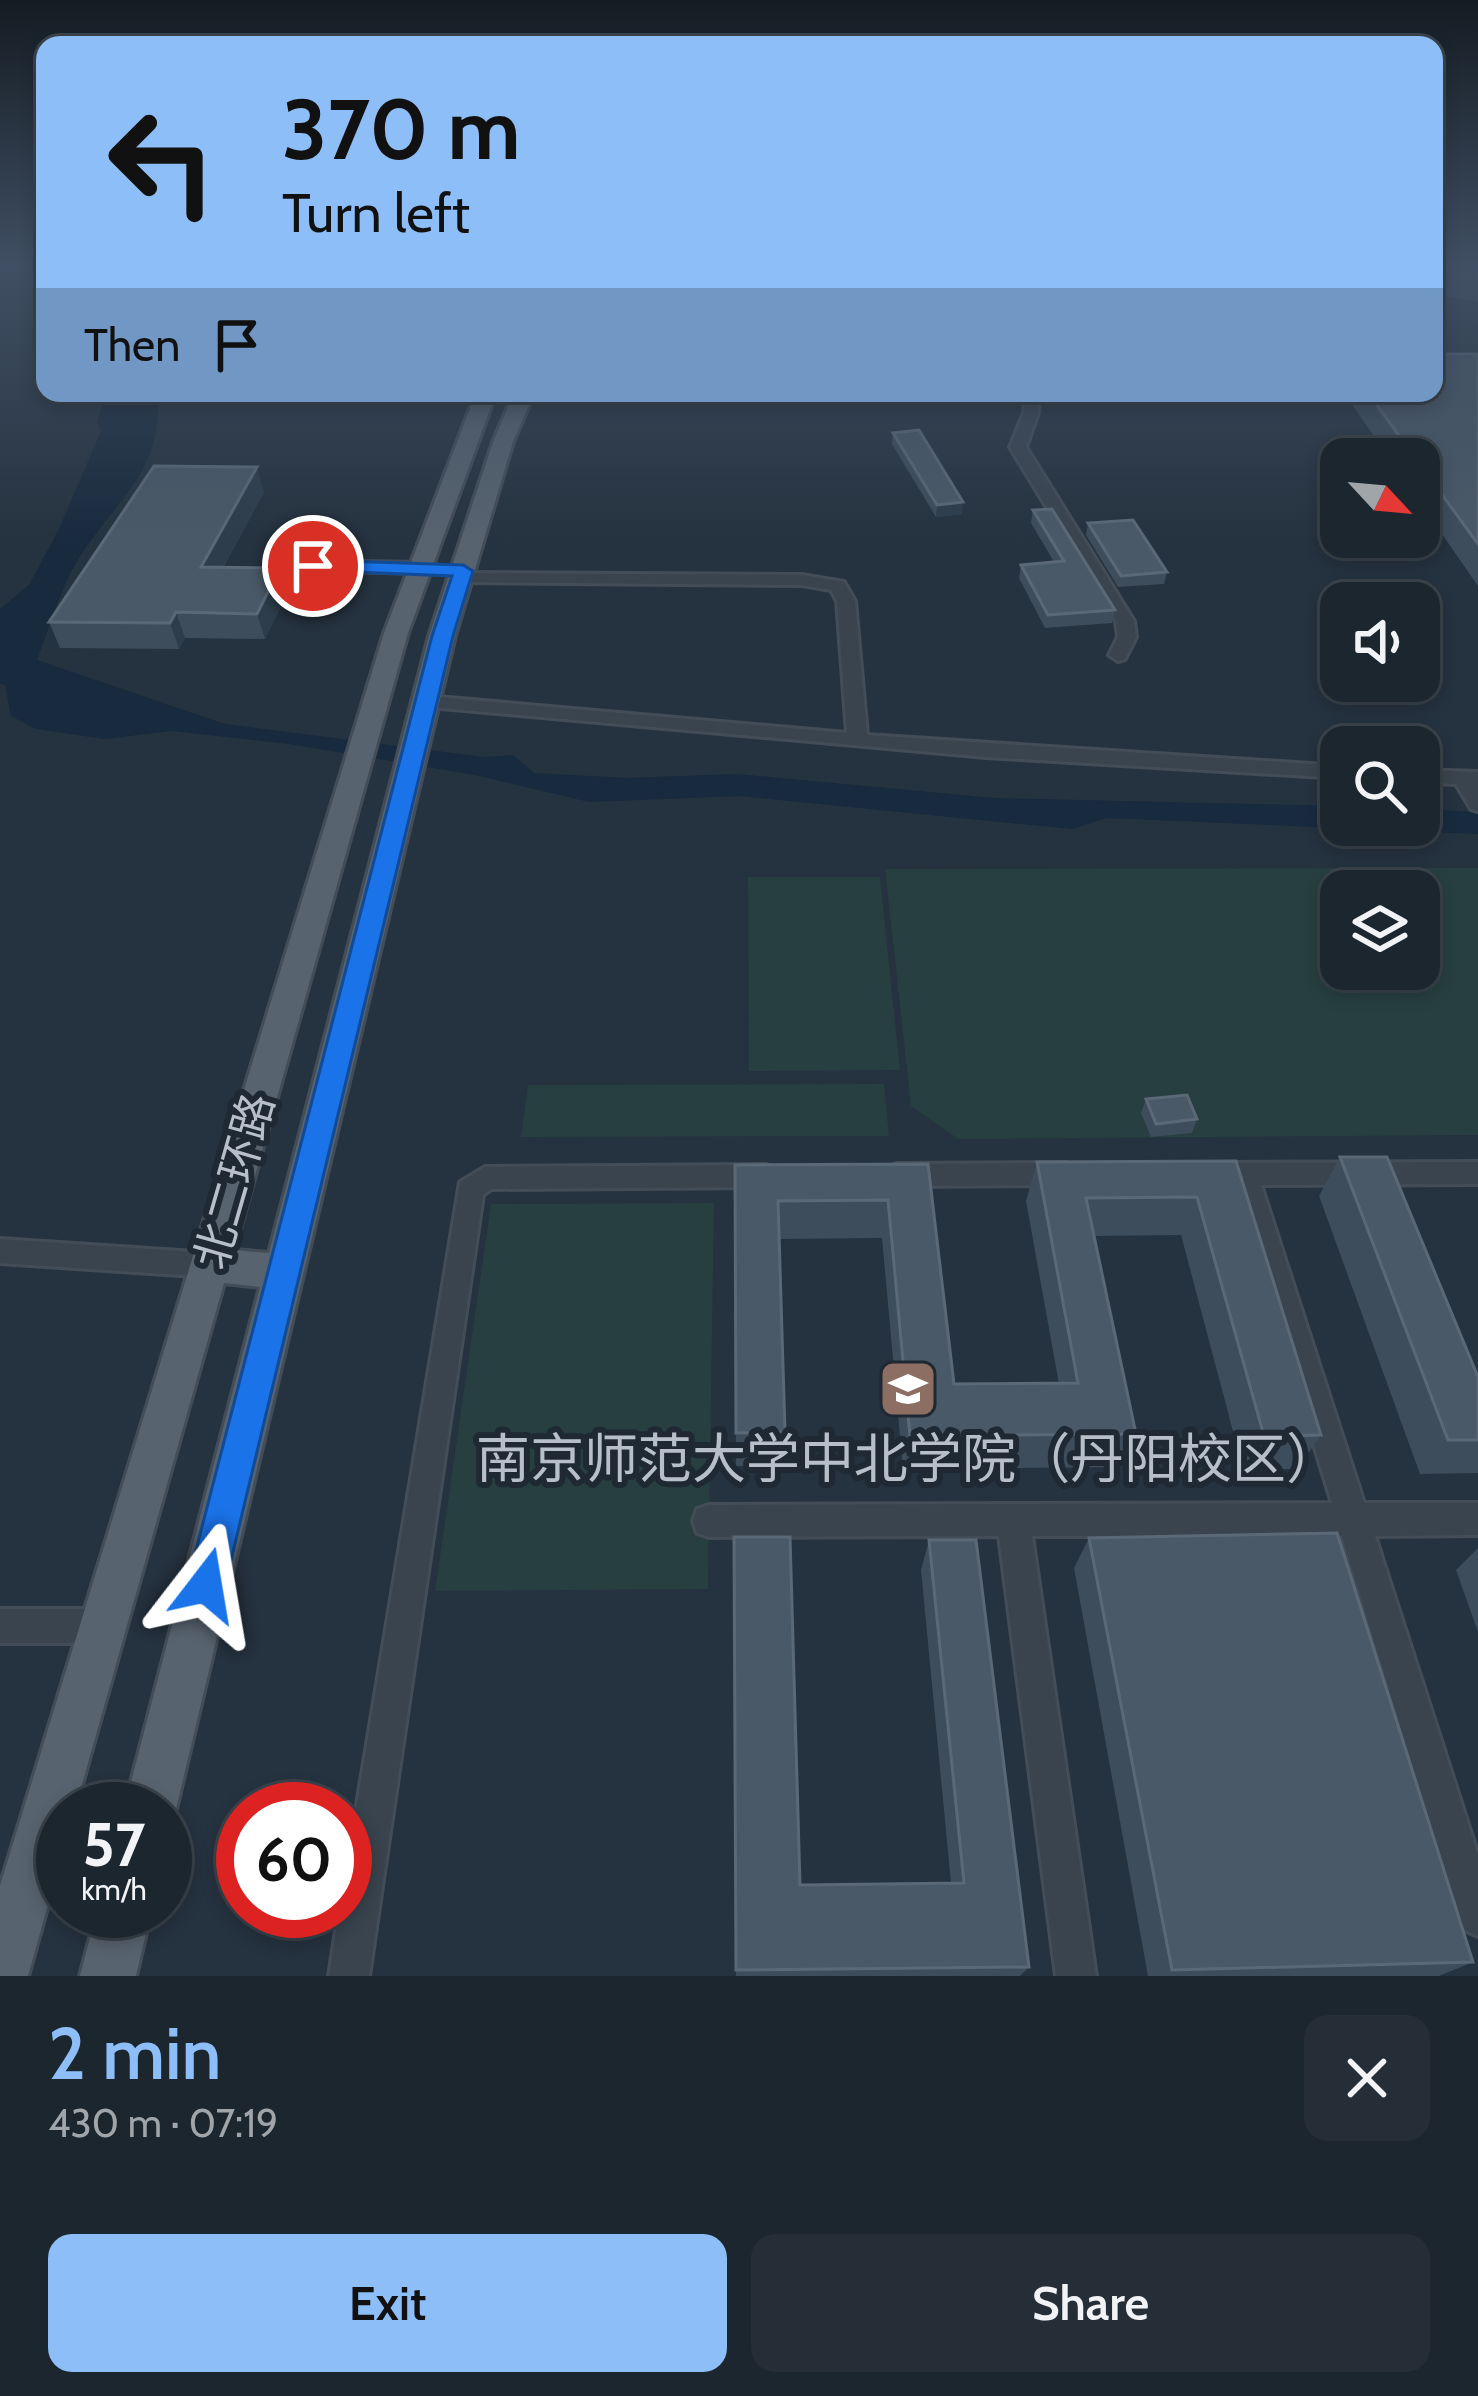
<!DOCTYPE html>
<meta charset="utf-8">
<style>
body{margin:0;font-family:Cabin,"Noto Sans SC",sans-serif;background:#252e37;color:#f1f3f6;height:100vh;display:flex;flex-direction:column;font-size:45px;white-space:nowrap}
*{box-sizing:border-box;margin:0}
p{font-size:39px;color:#a0a5aa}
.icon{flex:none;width:66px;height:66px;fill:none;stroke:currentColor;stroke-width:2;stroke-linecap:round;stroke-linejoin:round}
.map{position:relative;height:1976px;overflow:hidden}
.details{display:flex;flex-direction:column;background:#1c262f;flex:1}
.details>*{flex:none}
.banner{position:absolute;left:36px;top:36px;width:1407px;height:366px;border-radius:24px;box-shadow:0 6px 18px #0003,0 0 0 3px #3a434b;background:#8ebef7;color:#111;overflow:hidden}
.needle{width:78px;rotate:116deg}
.buttons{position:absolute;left:1320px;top:438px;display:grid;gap:24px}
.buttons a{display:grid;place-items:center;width:120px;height:120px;border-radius:24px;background:#1c262f;box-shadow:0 6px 18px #0003,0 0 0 3px #3a434b;font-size:60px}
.speed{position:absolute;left:36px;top:1782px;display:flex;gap:24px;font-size:60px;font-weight:700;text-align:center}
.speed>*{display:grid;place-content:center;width:156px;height:156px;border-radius:50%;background:#1c262f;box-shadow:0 6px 18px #0003,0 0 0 3px #3a434b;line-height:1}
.speed small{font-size:30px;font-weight:400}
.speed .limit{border:18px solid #d22;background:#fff;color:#111}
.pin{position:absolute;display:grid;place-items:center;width:102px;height:102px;color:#fff;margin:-51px;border:6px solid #fff;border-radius:50%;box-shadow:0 3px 12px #0007}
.me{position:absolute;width:132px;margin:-66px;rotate:14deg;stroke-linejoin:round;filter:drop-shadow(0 0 9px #0008)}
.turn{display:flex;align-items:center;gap:42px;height:252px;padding:0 48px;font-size:54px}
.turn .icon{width:156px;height:156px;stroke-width:2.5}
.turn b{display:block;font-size:84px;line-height:102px}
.then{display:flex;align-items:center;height:114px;padding:0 48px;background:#0003;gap:24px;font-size:45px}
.round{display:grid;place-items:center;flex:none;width:126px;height:126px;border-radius:24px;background:#252e37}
.summary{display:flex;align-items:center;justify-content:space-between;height:204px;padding:0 48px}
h1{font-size:72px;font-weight:600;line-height:90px;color:#8ebef7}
.primary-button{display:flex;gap:24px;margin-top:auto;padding:24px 48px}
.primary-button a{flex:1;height:138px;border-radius:24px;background:#8ebef7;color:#111;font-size:48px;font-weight:600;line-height:138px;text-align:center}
.primary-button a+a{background:#252e37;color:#f1f3f6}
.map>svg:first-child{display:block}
.green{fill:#273f40;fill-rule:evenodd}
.water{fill:#182a3d}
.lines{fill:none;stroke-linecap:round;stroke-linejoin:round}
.minor-casing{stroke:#434d58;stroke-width:6}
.major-casing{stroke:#434d58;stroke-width:6}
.minor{fill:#39444f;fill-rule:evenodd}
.major{fill:#57636f;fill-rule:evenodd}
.wall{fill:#3d4d5b}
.shaded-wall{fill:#2e3d4b}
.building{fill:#4a5967;stroke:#5b6977;stroke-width:3}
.route{fill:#1a73e8;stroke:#114b97;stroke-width:3}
.labels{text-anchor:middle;stroke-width:12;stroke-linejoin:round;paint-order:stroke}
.street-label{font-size:45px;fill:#b6bfca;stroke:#1e2934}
.near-poi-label{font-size:54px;fill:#b6bfca;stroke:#1e2934}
</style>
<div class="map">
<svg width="1478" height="1976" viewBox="0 0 1478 1976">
<rect width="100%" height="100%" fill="#25323f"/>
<g class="green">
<path d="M 1478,868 L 1478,1135 L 958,1139 L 911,1106 L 885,869 ZM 1341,891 L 1419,891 L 1419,969 L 1341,969 Z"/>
<path d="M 748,877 L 880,877 L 900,1070 L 749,1071 Z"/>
<path d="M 884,1084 L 889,1136 L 521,1137 L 528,1085 Z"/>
<path d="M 714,1203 L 708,1589 L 435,1591 L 491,1204 Z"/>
</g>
<path class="water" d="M 107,393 L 157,393 C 166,476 107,504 71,572 C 57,600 48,631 37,660 L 225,724 L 484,757 L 513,755 L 534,773 L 627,778 L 737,774 L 993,798 L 1341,806 L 1341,825 L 1419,825 L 1419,809 L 1478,812 L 1478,834 L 1107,818 L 1072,829 L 740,796 L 589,802 L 475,775 L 289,744 L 172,731 L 105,739 L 36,729 L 11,716 L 5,685 L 0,684 L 0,609 L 29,585 L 59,529 L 101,431 L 97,422 Z"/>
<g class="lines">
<defs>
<g id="minor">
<path d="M 1025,393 L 1039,393 L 1038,413 L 1026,447 L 1134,621 L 1136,637 L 1125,659 L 1118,661 L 1109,655 L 1118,637 L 1116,621 L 1010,447 L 1024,413 Z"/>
<path d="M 313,561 L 419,563 L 428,568 L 419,573 L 307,570 L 304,566 Z"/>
<path d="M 461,573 L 802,575 L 844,582 L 855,601 L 867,735 L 1341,766 L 1341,778 L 986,757 L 419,706 L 416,702 L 426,696 L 847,733 L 837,601 L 831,590 L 802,585 L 455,582 L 455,574 Z"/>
<path d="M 1419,770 L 1478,772 L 1478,811 L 1471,809 L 1456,784 L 1419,782 Z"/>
<path d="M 1478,1162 L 1478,1184 L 1261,1185 L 1364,1503 L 1478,1503 L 1478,1535 L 1375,1536 L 1478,1855 L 1478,1936 L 1464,1930 L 1458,1916 L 1342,1536 L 1032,1536 L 1096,1976 L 1056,1976 L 999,1536 L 709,1537 L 697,1533 L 693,1521 L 697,1509 L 709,1505 L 1332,1503 L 1234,1185 L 1199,1182 L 1195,1174 L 1199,1166 L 1209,1163 Z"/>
<path d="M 1066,1163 L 1076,1166 L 1080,1174 L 1076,1182 L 1066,1185 L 897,1186 L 887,1183 L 883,1175 L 887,1167 L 897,1164 Z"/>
<path d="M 766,1165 L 776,1168 L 780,1176 L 776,1184 L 766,1187 L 491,1189 L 483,1195 L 369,1976 L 329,1976 L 339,1911 L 345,1911 L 345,1877 L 460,1182 L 485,1167 Z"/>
<path d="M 0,1239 L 210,1253 L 220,1256 L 224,1265 L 220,1274 L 210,1277 L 0,1263 Z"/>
<path d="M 0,1609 L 103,1609 L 115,1614 L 120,1626 L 115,1638 L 103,1643 L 0,1643 Z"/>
</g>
<g id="major">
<path d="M 476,393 L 496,393 L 408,633 L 234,1250 L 269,1253 L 429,636 L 493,442 L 514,393 L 534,393 L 513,442 L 455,636 L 176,1809 L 165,1829 L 165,1809 L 124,1809 L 260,1287 L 224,1283 L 75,1809 L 63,1809 L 63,1851 L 28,1976 L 0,1976 L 0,1886 L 384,633 Z"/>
<path d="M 97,1911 L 151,1911 L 136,1976 L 80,1976 Z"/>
</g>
</defs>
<use href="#minor" class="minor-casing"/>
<use href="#major" class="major-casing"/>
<use href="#minor" class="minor"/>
<use href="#major" class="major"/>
</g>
<g class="wall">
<path d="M 1455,265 L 1478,265 L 1478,302 L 1444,296 Z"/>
<path d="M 1478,354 L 1478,586 L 1419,501 L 1419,459 L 1390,459 L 1344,393 L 1434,393 Z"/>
<path d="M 893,433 L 962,514 L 936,517 L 892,444 Z"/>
<path d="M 264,492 L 223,568 L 287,594 L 265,639 L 185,638 L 179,649 L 60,648 L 49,622 Z"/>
<path d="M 1033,510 L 1115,610 L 1112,623 L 1045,628 L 1019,578 L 1021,565 L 1054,562 L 1031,523 Z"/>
<path d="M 1088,523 L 1167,572 L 1164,584 L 1118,587 L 1086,535 Z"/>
<path d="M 1146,1099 L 1197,1119 L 1192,1133 L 1151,1137 L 1141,1113 Z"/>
<path d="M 1340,1157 L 1478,1377 L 1478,1473 L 1420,1474 L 1319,1196 Z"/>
<path d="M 1236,1161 L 1321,1435 L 1297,1469 L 1243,1469 L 1181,1235 L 1094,1236 L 1136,1434 L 1120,1467 L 903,1469 L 882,1238 L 779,1239 L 785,1432 L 783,1466 L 736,1466 L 735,1165 L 928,1164 L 954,1384 L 1059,1384 L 1026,1201 L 1037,1162 Z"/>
<path d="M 734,1537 L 800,1885 L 951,1883 L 921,1570 L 929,1540 L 1029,1967 L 1020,1976 L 736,1976 Z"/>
<path d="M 1089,1538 L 1473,1962 L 1439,1976 L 1148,1976 L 1074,1568 Z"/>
<path d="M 1478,1548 L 1478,1632 L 1456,1570 Z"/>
</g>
<g class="shaded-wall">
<path d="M 257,467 L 264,492 L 209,593 L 201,567 Z"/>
<path d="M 963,502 L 962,514 L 936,517 L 937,505 Z"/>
<path d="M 280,568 L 287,594 L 265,639 L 257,614 Z"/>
<path d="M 176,612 L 185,638 L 179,649 L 170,623 Z"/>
</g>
<g class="building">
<path d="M 1455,265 L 1478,265 L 1478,278 L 1452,274 Z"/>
<path d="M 1434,354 L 1478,354 L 1478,544 L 1419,463 L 1419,459 L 1416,459 L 1368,393 L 1434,393 Z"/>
<path d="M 919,430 L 963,502 L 937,505 L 893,433 Z"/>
<path d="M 154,466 L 257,467 L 201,567 L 280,568 L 257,614 L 176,612 L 170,623 L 49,622 Z"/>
<path d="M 1052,509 L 1115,610 L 1048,615 L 1021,565 L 1064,561 L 1033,510 Z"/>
<path d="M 1133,520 L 1167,572 L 1121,576 L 1088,523 Z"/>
<path d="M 1187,1095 L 1197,1119 L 1156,1124 L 1146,1099 Z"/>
<path d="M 1340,1157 L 1387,1157 L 1478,1377 L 1478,1440 L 1448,1440 Z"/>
<path d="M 1236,1161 L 1321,1435 L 1264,1436 L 1197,1197 L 1086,1198 L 1136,1434 L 910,1436 L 888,1200 L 778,1201 L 785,1432 L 736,1433 L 735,1165 L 928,1164 L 954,1384 L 1078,1383 L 1037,1162 Z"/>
<path d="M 1337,1533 L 1473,1962 L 1172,1970 L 1089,1538 Z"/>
<path d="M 734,1537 L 790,1537 L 800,1885 L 964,1883 L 929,1540 L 976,1540 L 1029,1967 L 736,1970 Z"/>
</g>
<linearGradient id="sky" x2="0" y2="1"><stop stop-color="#141c23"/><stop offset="0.49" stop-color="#404f63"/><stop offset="1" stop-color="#404f63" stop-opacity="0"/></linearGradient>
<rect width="1478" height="541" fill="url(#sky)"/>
<path class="route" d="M 313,560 L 463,565 L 473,571 L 453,636 L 225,1585 L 220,1599 L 206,1604 L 192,1599 L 187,1585 L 432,636 L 452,576 L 306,570 L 306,562 Z"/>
<defs>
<symbol id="university-square" viewBox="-11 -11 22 22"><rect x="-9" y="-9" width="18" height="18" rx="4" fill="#8d6e63" stroke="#1e2934"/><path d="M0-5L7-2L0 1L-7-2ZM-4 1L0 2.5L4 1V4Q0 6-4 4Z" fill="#fff"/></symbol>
</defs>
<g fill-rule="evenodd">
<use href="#university-square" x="875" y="1356" width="66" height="66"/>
</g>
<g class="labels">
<g class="street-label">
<text transform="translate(234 1181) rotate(-74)" y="16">北二环路</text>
</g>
<g class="near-poi-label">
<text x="908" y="1478">南京师范大学中北学院（丹阳校区）</text>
</g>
</g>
</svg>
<div class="buttons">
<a><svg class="needle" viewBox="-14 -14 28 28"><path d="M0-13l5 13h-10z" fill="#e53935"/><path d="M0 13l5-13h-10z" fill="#a0a5aa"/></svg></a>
<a><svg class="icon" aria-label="sound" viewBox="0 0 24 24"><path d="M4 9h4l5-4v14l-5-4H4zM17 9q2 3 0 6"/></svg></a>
<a><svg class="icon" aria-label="search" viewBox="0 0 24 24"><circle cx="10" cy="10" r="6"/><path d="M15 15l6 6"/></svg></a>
<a><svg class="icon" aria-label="layers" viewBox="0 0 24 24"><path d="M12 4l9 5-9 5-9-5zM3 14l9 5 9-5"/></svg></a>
</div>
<div class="speed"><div>57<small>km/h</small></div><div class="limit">60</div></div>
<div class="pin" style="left:313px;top:566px;background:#d93025"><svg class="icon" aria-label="arrive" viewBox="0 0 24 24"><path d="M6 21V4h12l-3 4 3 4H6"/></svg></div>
<svg class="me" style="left:206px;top:1585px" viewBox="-20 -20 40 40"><path d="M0-17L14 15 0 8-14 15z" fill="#1a73e8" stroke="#fff" stroke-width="4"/></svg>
<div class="banner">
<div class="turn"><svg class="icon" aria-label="left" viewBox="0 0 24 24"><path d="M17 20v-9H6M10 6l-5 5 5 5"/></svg><div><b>370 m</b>Turn left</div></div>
<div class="then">Then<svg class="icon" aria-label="arrive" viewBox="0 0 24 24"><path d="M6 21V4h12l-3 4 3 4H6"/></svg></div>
</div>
</div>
<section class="details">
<div class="summary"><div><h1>2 min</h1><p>430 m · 07:19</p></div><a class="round"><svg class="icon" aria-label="close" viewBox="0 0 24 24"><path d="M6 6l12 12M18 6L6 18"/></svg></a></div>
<div class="primary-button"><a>Exit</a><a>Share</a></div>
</section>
